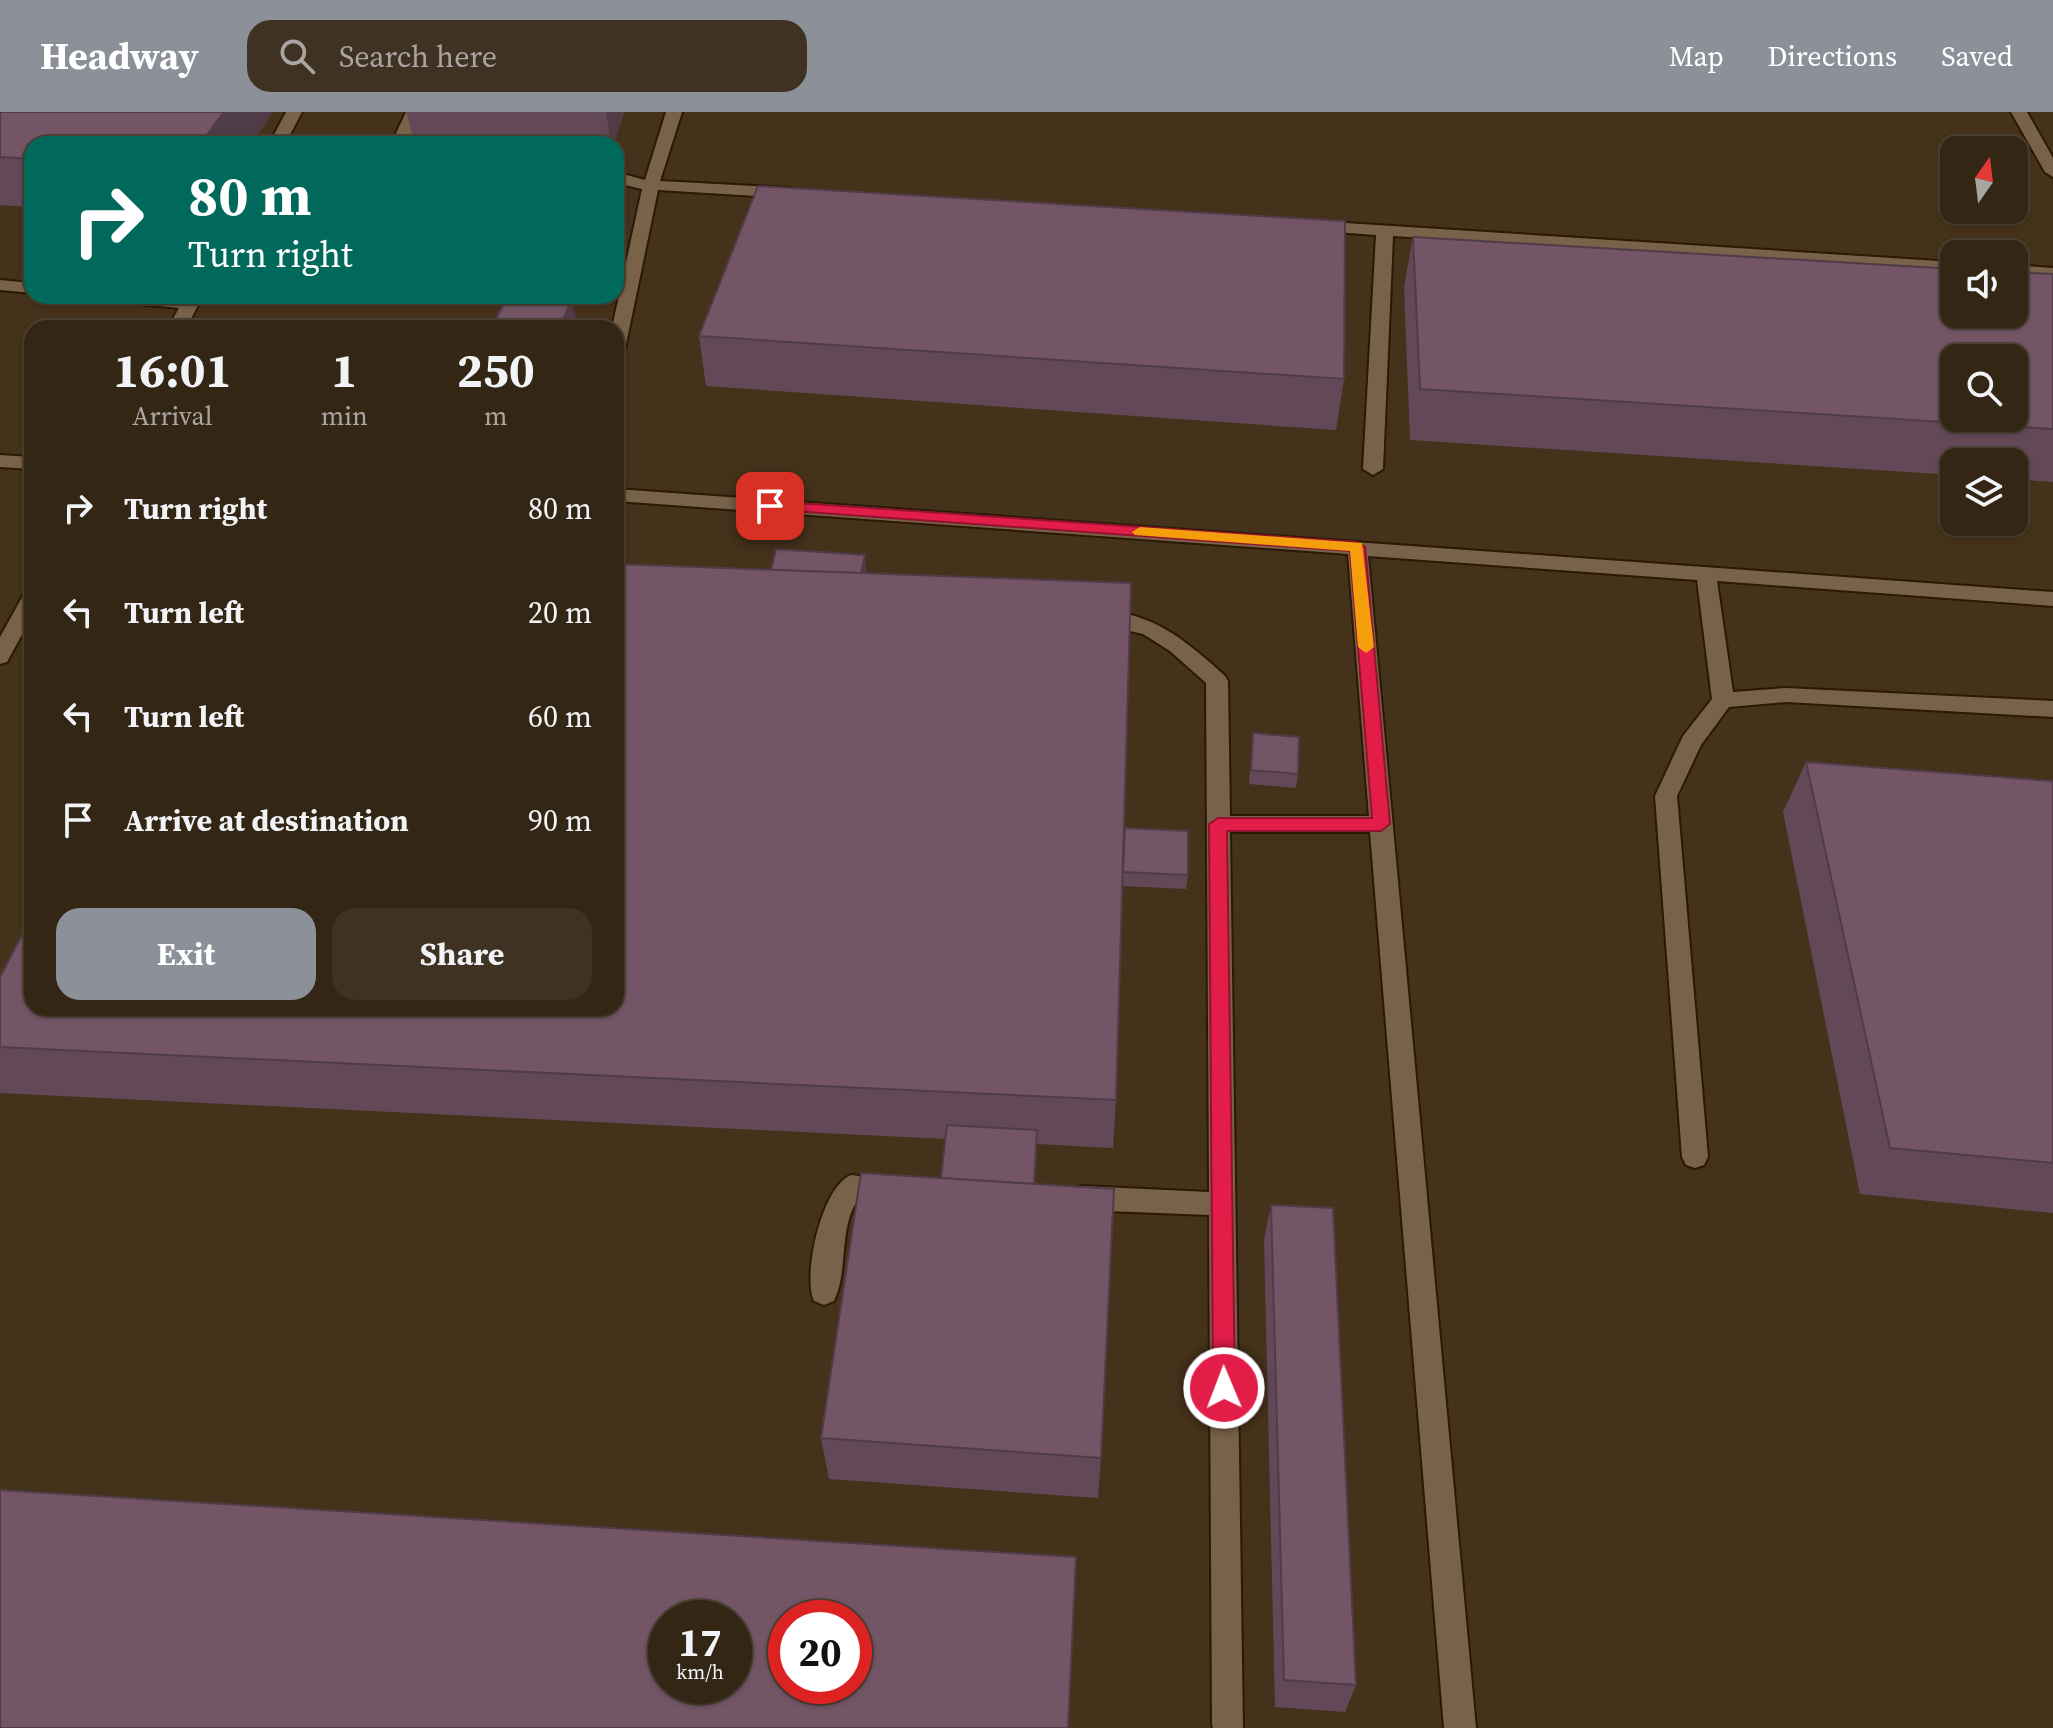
<!DOCTYPE html>
<style>
body{margin:0;font-family:"Source Serif 4",serif;background:#3f3222;color:#f1f3f6;height:100vh;display:flex;flex-direction:column;font-size:30px;white-space:nowrap}
*{box-sizing:border-box;margin:0}
p{font-size:26px;color:#a9a5a0}
.icon{flex:none;width:44px;height:44px;fill:none;stroke:currentColor;stroke-width:2;stroke-linecap:round;stroke-linejoin:round}
.map{position:relative;flex:1;overflow:hidden}
.details{position:absolute;left:24px;top:208px;width:600px;height:696px;display:flex;flex-direction:column;background:#342614;border-radius:24px;box-shadow:0 2px 6px #0004,0 0 0 2px #4e4334}
.details>*{flex:none}
.guide{position:absolute;left:24px;top:24px;width:600px;height:168px;border-radius:24px;box-shadow:0 2px 6px #0004,0 0 0 2px #4e4334;background:#00695c;color:#fff;overflow:hidden}
.needle{width:52px;rotate:14deg}
.tools{position:absolute;left:1940px;top:24px;display:grid;gap:16px}
.tools a{display:grid;place-items:center;width:88px;height:88px;border-radius:16px;background:#342614;box-shadow:0 2px 6px #0004,0 0 0 2px #4e4334;font-size:40px}
.speed{position:absolute;left:648px;top:1488px;display:flex;gap:16px;font-size:40px;font-weight:700;text-align:center}
.speed>*{display:grid;place-content:center;width:104px;height:104px;border-radius:50%;background:#342614;box-shadow:0 2px 6px #0004,0 0 0 2px #4e4334;line-height:1}
.speed small{font-size:20px;font-weight:400}
.speed .limit{border:12px solid #d22;background:#fff;color:#111}
.pin{position:absolute;display:grid;place-items:center;width:68px;height:68px;color:#fff;margin:-34px;border-radius:16px;box-shadow:0 4px 12px #0006}
.me{position:absolute;width:88px;margin:-44px;rotate:359deg;stroke-linejoin:round;filter:drop-shadow(0 0 6px #0008)}
.turn{display:flex;align-items:center;gap:28px;height:168px;padding:0 32px;font-size:36px}
.turn .icon{width:104px;height:104px;stroke-width:2.5}
.turn b{display:block;font-size:56px;line-height:68px}
.eta{display:flex;justify-content:space-evenly;align-items:center;height:136px;text-align:center}
.eta b{font-size:48px;font-weight:700;line-height:56px}
.button{display:flex;gap:16px;margin-top:auto;padding:16px 32px}
.button a{flex:1;height:92px;border-radius:24px;background:#8c9099;color:#fff;font-size:32px;font-weight:700;line-height:92px;text-align:center}
.button a+a{background:#3f3222;color:#f1f3f6}
ul{padding:0;list-style:none}
li{display:flex;align-items:center;gap:24px;height:104px;padding:0 32px}
li div{flex:1}
li b{display:block;font-size:30px}
li em{font-style:normal}
header{display:flex;align-items:center;gap:48px;box-sizing:border-box;height:112px;padding:0 40px;background:#8c9099;color:#fff}
header strong{font-size:38px}
nav{display:flex;gap:44px;margin-inline-start:auto;font-size:28px}
.search{width:560px;height:72px;background:#3f3222;display:flex;align-items:center;gap:20px;box-sizing:border-box;padding:0 28px;border-radius:24px;color:#a9a5a0;font-size:30px}
.map>svg:first-child{display:block}
.lines{fill:none;stroke-linecap:round;stroke-linejoin:round}
.minor-casing{stroke:#2b1903;stroke-width:4}
.minor{fill:#78624a;fill-rule:evenodd}
.wall{fill:#634958}
.shaded-wall{fill:#503c47}
.building{fill:#735566;stroke:#503c47;stroke-width:2;fill-rule:evenodd}
.route{fill:#e11d48;stroke:#92132f;stroke-width:2}
.slow{fill:#f59e0b}
</style>
<header>
<strong>Headway</strong>
<div class="search"><svg class="icon" aria-label="search" viewBox="0 0 24 24"><circle cx="10" cy="10" r="6"/><path d="M15 15l6 6"/></svg>Search here</div>
<nav><a>Map</a><a>Directions</a><a>Saved</a></nav>
</header>
<div class="map">
<svg width="2053" height="1616" viewBox="0 0 2053 1616">
<rect width="100%" height="100%" fill="#45321b"/>
<g class="lines">
<defs>
<g id="minor">
<path d="M 286,0 L 302,0 L 285,32 L 269,32 Z"/>
<path d="M 406,0 L 422,0 L 407,32 L 391,32 Z"/>
<path d="M 666,0 L 682,0 L 660,69 L 790,76 L 798,81 L 790,86 L 658,78 L 625,237 L 616,242 L 616,216 L 612,216 L 642,77 L 616,71 L 616,60 L 645,68 Z"/>
<path d="M 2011,0 L 2027,0 L 2053,46 L 2053,65 L 2045,60 Z"/>
<path d="M 1314,109 L 1954,150 L 1954,160 L 1393,124 L 1383,357 L 1373,363 L 1363,357 L 1376,123 L 1308,118 L 1306,114 L 1308,110 Z"/>
<path d="M 2014,153 L 2053,156 L 2053,166 L 2014,163 Z"/>
<path d="M 0,168 L 32,171 L 32,181 L 0,178 Z"/>
<path d="M 99,184 L 203,184 L 186,216 L 168,216 L 179,196 L 108,189 Z"/>
<path d="M 0,343 L 32,345 L 32,357 L 0,355 Z"/>
<path d="M 616,377 L 2053,480 L 2053,494 L 1717,469 L 1733,580 L 1786,576 L 2053,589 L 2053,605 L 1786,590 L 1729,595 L 1701,633 L 1677,684 L 1708,1045 L 1704,1053 L 1695,1056 L 1686,1053 L 1682,1045 L 1655,684 L 1683,624 L 1712,587 L 1697,468 L 1368,444 L 1476,1616 L 1444,1616 L 1370,720 L 1230,720 L 1243,1616 L 1213,1616 L 1212,1613 L 1209,1103 L 1081,1098 L 1071,1094 L 1068,1086 L 1071,1078 L 1081,1074 L 1209,1080 L 1206,571 L 1170,539 L 1143,522 L 1091,510 L 1088,505 C 1094,497 1100,498 1110,499 C 1158,504 1191,533 1225,564 L 1228,569 L 1230,704 L 1369,704 L 1348,442 L 616,389 Z"/>
<path d="M 32,478 L 32,504 L 7,550 L 0,552 L 0,525 L 25,480 Z"/>
<path d="M 851,1063 L 899,1069 L 902,1077 L 899,1085 L 889,1089 L 858,1087 C 838,1118 849,1157 834,1189 L 824,1193 L 814,1189 C 802,1163 822,1074 851,1063 Z"/>
</g>
</defs>
<use href="#minor" class="minor-casing"/>
<use href="#minor" class="minor"/>
</g>
<g class="wall">
<path d="M 0,0 L 273,0 L 251,32 L 32,32 L 32,95 L 0,93 Z"/>
<path d="M 406,0 L 624,0 L 614,32 L 415,32 Z"/>
<path d="M 1413,125 L 2053,162 L 2053,370 L 2014,367 L 2014,350 L 1954,350 L 1954,363 L 1410,328 L 1404,175 Z"/>
<path d="M 699,224 L 1344,267 L 1336,318 L 706,274 Z"/>
<path d="M 866,457 L 865,461 L 1116,988 L 1113,1036 L 1037,1032 L 1035,1072 L 1101,1346 L 1098,1386 L 829,1367 L 821,1326 L 941,1066 L 945,1027 L 0,981 L 0,865 L 771,458 Z"/>
<path d="M 1253,621 L 1298,662 L 1296,676 L 1249,672 Z"/>
<path d="M 1806,650 L 2053,669 L 2053,1101 L 1860,1082 L 1783,700 Z"/>
<path d="M 1125,716 L 1188,763 L 1186,777 L 1122,774 Z"/>
<path d="M 1271,1093 L 1356,1573 L 1345,1600 L 1275,1595 L 1264,1128 Z"/>
</g>
<g class="shaded-wall">
<path d="M 224,0 L 273,0 L 251,32 L 200,32 Z"/>
<path d="M 606,0 L 624,0 L 614,32 L 611,32 Z"/>
<path d="M 572,188 L 578,216 L 559,216 Z"/>
<path d="M 865,443 L 866,457 L 860,484 L 859,470 Z"/>
<path d="M 1037,1018 L 1037,1043 L 1032,1114 L 1033,1089 Z"/>
</g>
<g class="building">
<path d="M 0,0 L 224,0 L 200,32 L 32,32 L 32,47 L 0,45 Z"/>
<path d="M 758,74 L 1345,109 L 1344,267 L 699,224 Z"/>
<path d="M 1413,125 L 1954,157 L 1954,202 L 2014,202 L 2014,160 L 2053,162 L 2053,317 L 1420,277 ZM 1954,246 L 2014,246 L 2014,306 L 1954,306 Z"/>
<path d="M 508,184 L 516,184 L 572,188 L 559,216 L 491,216 Z"/>
<path d="M 776,437 L 865,443 L 861,461 L 771,458 Z"/>
<path d="M 616,452 L 1131,471 L 1116,988 L 0,935 L 0,865 L 32,804 L 32,896 L 616,896 Z"/>
<path d="M 1253,621 L 1299,625 L 1298,662 L 1251,658 Z"/>
<path d="M 1806,650 L 2053,669 L 2053,1051 L 1890,1036 Z"/>
<path d="M 1125,716 L 1188,719 L 1188,763 L 1123,760 Z"/>
<path d="M 947,1013 L 1037,1018 L 1034,1072 L 941,1066 Z"/>
<path d="M 861,1061 L 1114,1077 L 1101,1346 L 821,1326 Z"/>
<path d="M 1271,1093 L 1333,1096 L 1356,1573 L 1284,1568 Z"/>
<path d="M 0,1378 L 1076,1445 L 1068,1616 L 0,1616 ZM 666,1506 L 734,1506 L 734,1574 L 666,1574 ZM 786,1506 L 854,1506 L 854,1574 L 786,1574 Z"/>
</g>
<path class="route" d="M 770,389 L 1357,430 L 1365,435 L 1390,712 L 1381,719 L 1227,719 L 1235,1276 L 1232,1283 L 1224,1286 L 1217,1283 L 1213,1276 L 1209,712 L 1218,706 L 1372,706 L 1350,439 L 765,397 L 763,394 Z"/>
<path class="slow" d="M 1140,415 L 1362,431 L 1374,535 L 1366,541 L 1358,535 L 1350,439 L 1135,423 L 1132,420 Z"/>
</svg>
<div class="tools">
<a><svg class="needle" viewBox="-14 -14 28 28"><path d="M0-13l5 13h-10z" fill="#e53935"/><path d="M0 13l5-13h-10z" fill="#a9a5a0"/></svg></a>
<a><svg class="icon" aria-label="sound" viewBox="0 0 24 24"><path d="M4 9h4l5-4v14l-5-4H4zM17 9q2 3 0 6"/></svg></a>
<a><svg class="icon" aria-label="search" viewBox="0 0 24 24"><circle cx="10" cy="10" r="6"/><path d="M15 15l6 6"/></svg></a>
<a><svg class="icon" aria-label="layers" viewBox="0 0 24 24"><path d="M12 4l9 5-9 5-9-5zM3 14l9 5 9-5"/></svg></a>
</div>
<div class="speed"><div>17<small>km/h</small></div><div class="limit">20</div></div>
<div class="pin" style="left:770px;top:394px;background:#d93025"><svg class="icon" aria-label="arrive" viewBox="0 0 24 24"><path d="M6 21V4h12l-3 4 3 4H6"/></svg></div>
<svg class="me" style="left:1224px;top:1276px" viewBox="-20 -20 40 40"><circle r="17" fill="#e11d48" stroke="#fff" stroke-width="3"/><path d="M0-11L8 9 0 5-8 9z" fill="#fff"/></svg>
<div class="guide">
<div class="turn"><svg class="icon" aria-label="right" viewBox="0 0 24 24"><path d="M7 20v-9h11M14 6l5 5-5 5"/></svg><div><b>80 m</b>Turn right</div></div>
</div>
<section class="details">
<div class="eta">
<div><b>16:01</b><p>Arrival</p></div>
<div><b>1</b><p>min</p></div>
<div><b>250</b><p>m</p></div>
</div>
<ul>
<li><svg class="icon" aria-label="right" viewBox="0 0 24 24"><path d="M7 20v-9h11M14 6l5 5-5 5"/></svg><div><b>Turn right</b></div><em>80 m</em></li>
<li><svg class="icon" aria-label="left" viewBox="0 0 24 24"><path d="M17 20v-9H6M10 6l-5 5 5 5"/></svg><div><b>Turn left</b></div><em>20 m</em></li>
<li><svg class="icon" aria-label="left" viewBox="0 0 24 24"><path d="M17 20v-9H6M10 6l-5 5 5 5"/></svg><div><b>Turn left</b></div><em>60 m</em></li>
<li><svg class="icon" aria-label="arrive" viewBox="0 0 24 24"><path d="M6 21V4h12l-3 4 3 4H6"/></svg><div><b>Arrive at destination</b></div><em>90 m</em></li>
</ul>
<div class="button"><a>Exit</a><a>Share</a></div>
</section>
</div>
